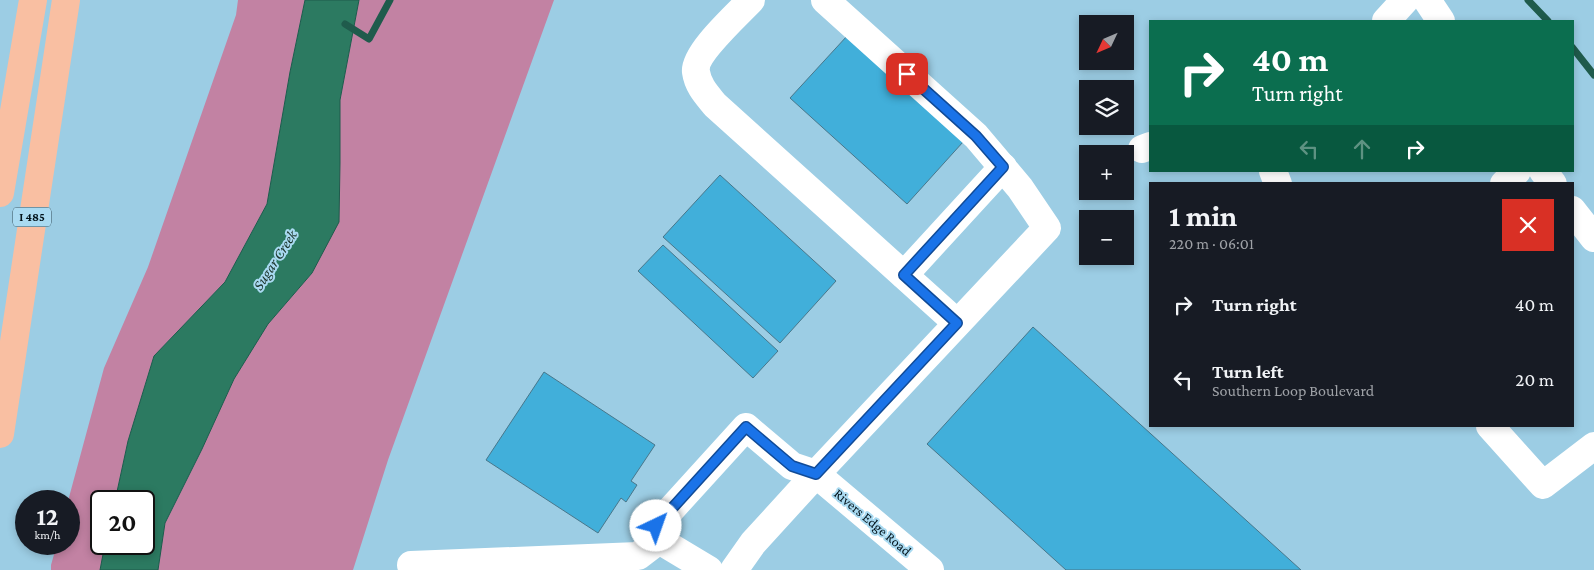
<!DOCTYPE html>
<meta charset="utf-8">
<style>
body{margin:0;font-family:"Crimson Pro",serif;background:#20242c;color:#f1f3f6;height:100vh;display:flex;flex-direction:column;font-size:19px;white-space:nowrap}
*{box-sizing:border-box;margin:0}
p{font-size:16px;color:#9ea1a6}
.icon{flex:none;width:28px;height:28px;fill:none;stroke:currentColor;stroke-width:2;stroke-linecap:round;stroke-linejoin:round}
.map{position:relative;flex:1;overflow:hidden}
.details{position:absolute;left:1149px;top:182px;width:425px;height:245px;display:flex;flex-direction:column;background:#171b24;border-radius:0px;box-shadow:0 2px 8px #0003}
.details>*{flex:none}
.hud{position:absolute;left:1149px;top:20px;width:425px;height:152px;border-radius:0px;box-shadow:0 2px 8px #0003;background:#0b6e4f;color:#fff;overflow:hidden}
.needle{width:32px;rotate:226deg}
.tools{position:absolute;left:1079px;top:15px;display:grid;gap:10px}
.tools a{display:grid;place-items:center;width:55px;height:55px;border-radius:0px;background:#171b24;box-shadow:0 2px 8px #0003;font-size:25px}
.speed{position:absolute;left:15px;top:490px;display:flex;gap:10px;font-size:25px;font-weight:700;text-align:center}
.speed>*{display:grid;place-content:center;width:65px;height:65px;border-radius:50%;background:#171b24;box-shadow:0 2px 8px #0003;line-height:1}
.speed small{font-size:12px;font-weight:400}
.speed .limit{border:2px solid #111;border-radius:8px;background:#fff;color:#111}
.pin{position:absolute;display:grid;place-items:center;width:42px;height:42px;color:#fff;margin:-21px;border-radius:10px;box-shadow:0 2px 8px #0006}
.me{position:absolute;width:55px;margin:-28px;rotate:42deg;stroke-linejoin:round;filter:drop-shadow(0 0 4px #0008)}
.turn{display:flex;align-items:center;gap:18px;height:105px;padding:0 20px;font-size:22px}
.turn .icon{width:65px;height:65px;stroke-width:2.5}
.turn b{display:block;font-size:35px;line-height:42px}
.lanes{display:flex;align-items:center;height:48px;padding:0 20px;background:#0003;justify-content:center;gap:25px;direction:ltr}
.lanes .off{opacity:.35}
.round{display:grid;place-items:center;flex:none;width:52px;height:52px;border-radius:0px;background:#20242c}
.overview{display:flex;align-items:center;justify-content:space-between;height:85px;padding:0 20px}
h1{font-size:30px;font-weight:700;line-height:38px}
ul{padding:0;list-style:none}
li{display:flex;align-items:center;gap:15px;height:75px;padding:0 20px}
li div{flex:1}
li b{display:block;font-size:19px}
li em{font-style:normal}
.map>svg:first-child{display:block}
.green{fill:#c282a3}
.water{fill:#2c7a61;stroke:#1f5b4c}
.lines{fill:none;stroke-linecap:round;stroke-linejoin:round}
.stream{stroke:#1f5b4c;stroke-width:7}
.building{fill:#41afda;stroke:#48778b}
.minor{stroke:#fff;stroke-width:28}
.highway{stroke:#f9bfa2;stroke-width:28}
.route-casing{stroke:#114b97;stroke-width:12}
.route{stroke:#1a73e8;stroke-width:9}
.labels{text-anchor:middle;stroke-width:4;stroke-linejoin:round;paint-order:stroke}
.shield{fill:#a9daf1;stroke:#344e5a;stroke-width:1}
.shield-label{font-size:12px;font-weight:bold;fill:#02121a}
.street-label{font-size:14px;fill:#02121a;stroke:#a9daf1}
.water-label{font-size:15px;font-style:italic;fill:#1b332a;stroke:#a9daf1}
</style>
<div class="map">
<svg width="1594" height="570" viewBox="0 0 1594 570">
<rect width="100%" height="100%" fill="#9ccde4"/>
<g class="green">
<path d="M 238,0 L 305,0 L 290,72 L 267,204 L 225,282 L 154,356 L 128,441 L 115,501 L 101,501 L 101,544 L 105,544 L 100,570 L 51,570 L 51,565 L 57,544 L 69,544 L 68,501 L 104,368 L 148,267 L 236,15 Z"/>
<path d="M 359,0 L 554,0 L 388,460 L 353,570 L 158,570 L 165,523 L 202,449 L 234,379 L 268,324 L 312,273 L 340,163 L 340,100 Z"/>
</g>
<path class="water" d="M 305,0 L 359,0 L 340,100 L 340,163 L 339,222 L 312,273 L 268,324 L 234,379 L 202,449 L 165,523 L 158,570 L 100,570 L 105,544 L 144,544 L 144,501 L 115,501 L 128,441 L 154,356 L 225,282 L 267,204 L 290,72 Z"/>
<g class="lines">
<g class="stream">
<path d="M 1528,0 L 1548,21"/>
<path d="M 345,24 L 369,39 L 390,0"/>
<path d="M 1572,47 L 1594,75"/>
</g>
</g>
<g class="building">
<path d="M 847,36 L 963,142 L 907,204 L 790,98 Z"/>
<path d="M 720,175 L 836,281 L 780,343 L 663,237 Z"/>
<path d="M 663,245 L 778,351 L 753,378 L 638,271 Z"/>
<path d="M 1033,327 L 1301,570 L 1066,570 L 927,444 Z"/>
<path d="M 544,372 L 655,445 L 631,481 L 637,485 L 626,502 L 621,498 L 598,533 L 486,460 Z"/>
</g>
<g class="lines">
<g class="minor">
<path d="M 751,0 C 738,14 693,54 696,72 C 698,86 707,95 715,105 L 957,323"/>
<path d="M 1427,0 L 1441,21"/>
<path d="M 1386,21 L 1405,0"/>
<path d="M 1142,149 L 1150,146"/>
<path d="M 1273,171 L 1278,184"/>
<path d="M 1543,171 L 1553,184"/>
<path d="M 1504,184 L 1517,171"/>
<path d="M 1572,210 L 1594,238"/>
<path d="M 904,275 L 1003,167"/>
<path d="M 1490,426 L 1543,485 L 1594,446"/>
<path d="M 411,565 L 638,556 L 659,540"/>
<path d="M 709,570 L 659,540 L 656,526 L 746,427 L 792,466 L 816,474 L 930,570"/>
<path d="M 734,570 L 753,543 L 816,474 L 1047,228 L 1020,188 L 976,136 L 825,0"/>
</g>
<g class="highway">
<path d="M 0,193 L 33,0"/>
<path d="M 0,434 L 66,0"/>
</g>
</g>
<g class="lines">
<defs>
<path id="route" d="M 656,526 L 746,427 L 792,466 L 816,474 L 957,323 L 904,275 L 1003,167 L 976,136 L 907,74"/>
</defs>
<use href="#route" class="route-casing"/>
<use href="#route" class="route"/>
</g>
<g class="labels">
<rect class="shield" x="13" y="207.5" width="38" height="19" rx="4"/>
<g class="shield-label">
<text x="32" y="221">I 485</text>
</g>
<g class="street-label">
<text transform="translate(873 522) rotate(40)" y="5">Rivers Edge Road</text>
</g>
<g class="water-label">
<text transform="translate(275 260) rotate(-57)" y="5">Sugar Creek</text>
</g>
</g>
</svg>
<div class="tools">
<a><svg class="needle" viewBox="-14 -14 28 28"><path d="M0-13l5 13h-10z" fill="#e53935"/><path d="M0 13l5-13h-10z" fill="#9ea1a6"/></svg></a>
<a><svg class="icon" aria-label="layers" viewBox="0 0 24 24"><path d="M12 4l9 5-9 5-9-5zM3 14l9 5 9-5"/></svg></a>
<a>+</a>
<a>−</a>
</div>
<div class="speed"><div>12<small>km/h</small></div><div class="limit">20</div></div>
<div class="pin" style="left:907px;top:74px;background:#d93025"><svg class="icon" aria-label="arrive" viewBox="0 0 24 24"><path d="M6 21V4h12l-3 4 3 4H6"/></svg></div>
<svg class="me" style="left:656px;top:526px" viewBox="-20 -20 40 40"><circle r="19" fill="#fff"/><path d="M0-13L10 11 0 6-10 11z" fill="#1a73e8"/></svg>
<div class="hud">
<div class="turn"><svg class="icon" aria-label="right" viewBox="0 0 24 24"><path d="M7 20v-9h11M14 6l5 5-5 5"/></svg><div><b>40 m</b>Turn right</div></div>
<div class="lanes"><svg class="icon off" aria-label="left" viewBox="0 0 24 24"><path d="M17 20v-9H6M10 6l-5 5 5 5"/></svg><svg class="icon off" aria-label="ahead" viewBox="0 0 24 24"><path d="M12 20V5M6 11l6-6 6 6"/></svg><svg class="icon" aria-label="right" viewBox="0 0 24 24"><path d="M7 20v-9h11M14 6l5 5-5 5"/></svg></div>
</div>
<section class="details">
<div class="overview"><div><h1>1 min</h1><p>220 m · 06:01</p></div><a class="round" style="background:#d93025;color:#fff"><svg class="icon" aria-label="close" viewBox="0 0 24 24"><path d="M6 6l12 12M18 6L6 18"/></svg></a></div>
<ul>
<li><svg class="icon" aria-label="right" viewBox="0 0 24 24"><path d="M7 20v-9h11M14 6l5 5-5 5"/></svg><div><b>Turn right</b></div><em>40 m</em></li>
<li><svg class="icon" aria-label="left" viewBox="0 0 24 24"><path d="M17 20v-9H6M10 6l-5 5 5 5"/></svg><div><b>Turn left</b><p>Southern Loop Boulevard</p></div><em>20 m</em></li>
</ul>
</section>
</div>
